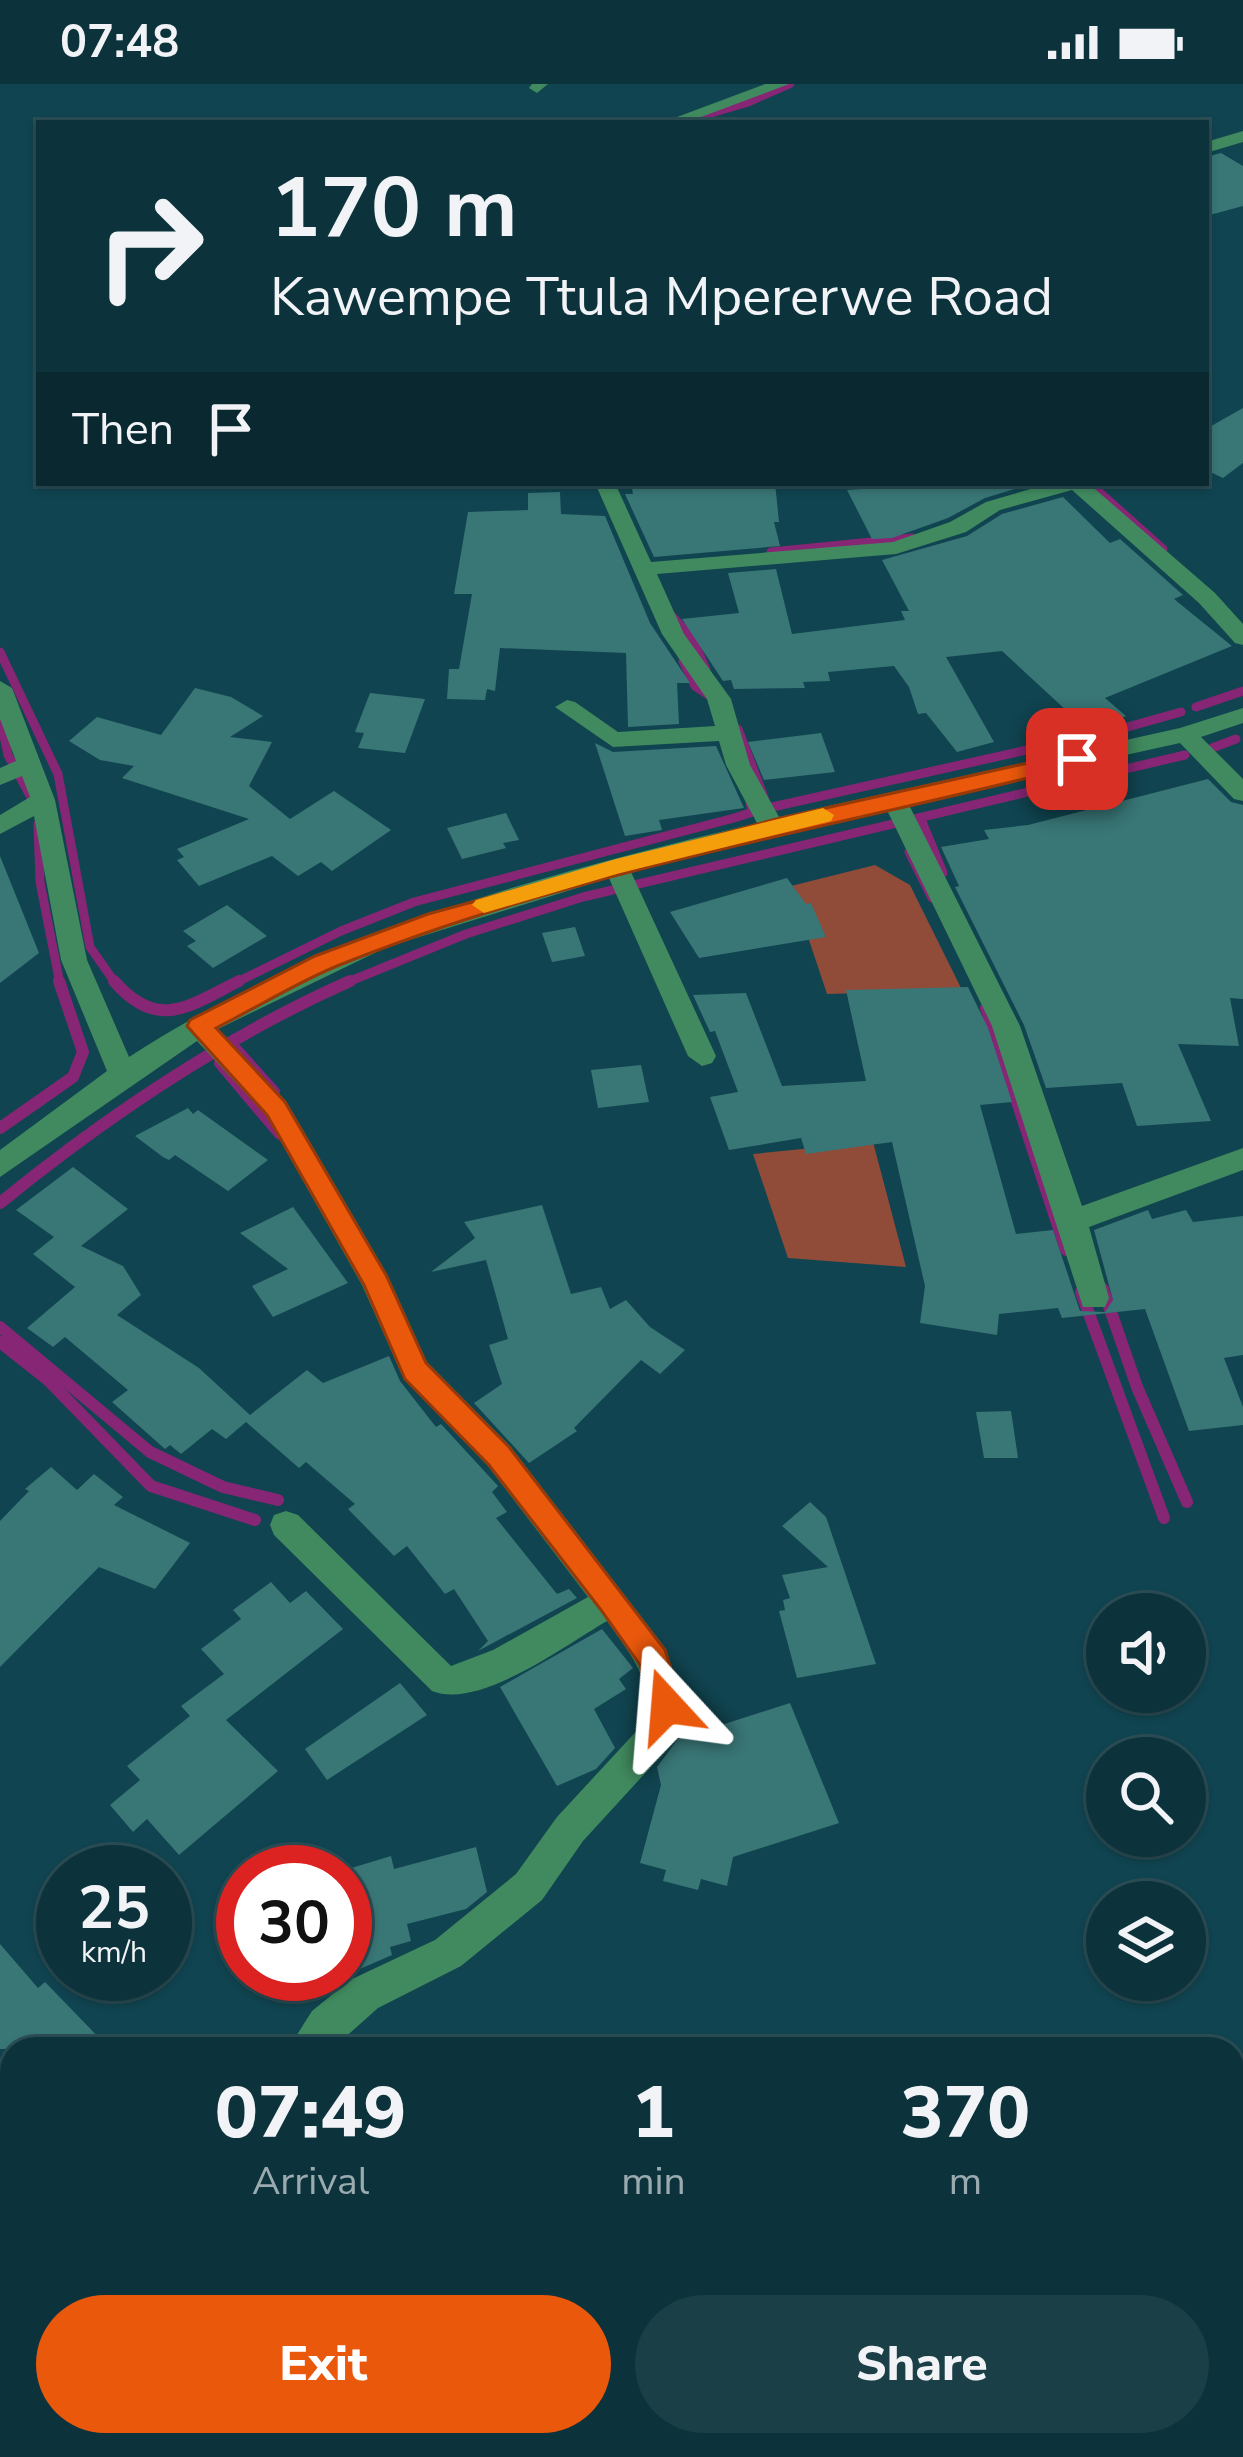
<!DOCTYPE html>
<style>
body{margin:0;font-family:"Nunito Sans",sans-serif;background:#1a3f47;color:#f1f3f6;height:100vh;display:flex;flex-direction:column;font-size:45px;white-space:nowrap}
*{box-sizing:border-box;margin:0}
p{font-size:39px;color:#9aaaaf}
.icon{flex:none;width:66px;height:66px;fill:none;stroke:currentColor;stroke-width:2;stroke-linecap:round;stroke-linejoin:round}
.map{position:relative;flex:1;overflow:hidden}
.side{position:absolute;left:0px;top:1953px;width:1245px;height:420px;display:flex;flex-direction:column;background:#0c333c;border-radius:36px 36px 0 0;box-shadow:0 3px 9px #0004,0 0 0 3px #2c4e56}
.side>*{flex:none}
.hud{position:absolute;left:36px;top:36px;width:1173px;height:366px;border-radius:0px;box-shadow:0 3px 9px #0004,0 0 0 3px #2c4e56;background:#0c333c;color:#f1f3f6;overflow:hidden}
.buttons{position:absolute;left:1086px;top:1509px;display:grid;gap:24px}
.buttons a{display:grid;place-items:center;width:120px;height:120px;border-radius:50%;background:#0c333c;box-shadow:0 3px 9px #0004,0 0 0 3px #2c4e56;font-size:60px}
.speed{position:absolute;left:36px;top:1761px;display:flex;gap:24px;font-size:60px;font-weight:700;text-align:center}
.speed>*{display:grid;place-content:center;width:156px;height:156px;border-radius:50%;background:#0c333c;box-shadow:0 3px 9px #0004,0 0 0 3px #2c4e56;line-height:1}
.speed small{font-size:30px;font-weight:400}
.speed .limit{border:18px solid #d22;background:#fff;color:#111}
.pin{position:absolute;display:grid;place-items:center;width:102px;height:102px;color:#fff;margin:-51px;border-radius:24px;box-shadow:0 6px 18px #0006}
.me{position:absolute;width:132px;margin:-66px;rotate:341deg;stroke-linejoin:round;filter:drop-shadow(0 0 9px #0008)}
.turn{display:flex;align-items:center;gap:42px;height:252px;padding:0 36px;font-size:54px}
.turn .icon{width:156px;height:156px;stroke-width:2.5}
.turn b{display:block;font-size:84px;line-height:102px}
.then{display:flex;align-items:center;height:114px;padding:0 36px;background:#0003;gap:24px;font-size:45px}
.eta{display:flex;justify-content:space-evenly;align-items:center;height:204px;text-align:center}
.eta b{font-size:72px;font-weight:800;line-height:84px}
.primary-button{display:flex;gap:24px;margin-top:auto;padding:24px 36px}
.primary-button a{flex:1;height:138px;border-radius:72px;background:#ea580c;color:#fff;font-size:48px;font-weight:800;line-height:138px;text-align:center}
.primary-button a+a{background:#1a3f47;color:#f1f3f6}
.status{display:flex;justify-content:space-between;align-items:center;height:84px;padding:0 60px;background:#0c333c;direction:ltr}
.status svg{height:33px;fill:currentColor}
.map>svg:first-child{display:block}
.green{fill:#904b39}
.lines{fill:none;stroke-linecap:round;stroke-linejoin:round}
.stream-far3{stroke:#862675;stroke-width:8}
.stream-far2{stroke:#862675;stroke-width:9}
.stream-far1{stroke:#862675;stroke-width:12}
.stream{stroke:#862675;stroke-width:15}
.building{fill:#397676}
.minor{fill:#418a5f;fill-rule:evenodd}
.route{fill:#ea580c;stroke:#983908;stroke-width:3}
.slow{fill:#f59e0b}
</style>
<div class="status"><b>07:48</b><svg viewBox="0 0 49 12"><path d="M0 12V9h3v3zM5 12V6h3v6zM10 12V3h3v9zM15 12V0h3v12zM26 1h20v11H26zM47 4h2v5h-2z"/></svg></div>
<div class="map">
<svg width="1243" height="2373" viewBox="0 0 1243 2373">
<rect width="100%" height="100%" fill="#104450"/>
<g class="green">
<path d="M 875,781 L 910,801 L 962,906 L 827,910 L 791,802 Z"/>
<path d="M 873,1058 L 906,1183 L 788,1174 L 753,1070 Z"/>
</g>
<g class="lines">
<path class="stream-far3" d="M 679,39 L 747,19 L 790,0"/>
<g class="stream-far2">
<path d="M 1089,399 L 1163,465"/>
<path d="M 771,468 L 912,454"/>
<path d="M 672,532 L 692,554 L 706,585"/>
<path d="M 0,568 L 58,690 L 90,863 L 116,900"/>
<path d="M 683,577 L 695,602 L 710,612"/>
<path d="M 1196,623 L 1243,607"/>
<path d="M 0,634 L 8,671 L 32,715"/>
<path d="M 738,645 L 768,724 L 1076,655"/>
<path d="M 1099,651 L 1181,628"/>
<path d="M 1212,664 L 1236,655"/>
<path d="M 921,735 L 943,789"/>
<path d="M 38,740 L 40,798 L 60,900"/>
<path d="M 909,768 L 932,814"/>
<path d="M 233,900 L 341,847 L 414,818 L 734,734 L 753,728 L 750,719"/>
<path d="M 343,900 L 466,850 L 583,813 L 1185,671"/>
</g>
<g class="stream-far1">
<path d="M 114,897 C 158,948 189,922 239,897"/>
<path d="M 986,924 L 1066,1166"/>
<path d="M 231,960 L 274,1008"/>
<path d="M 220,979 L 280,1050"/>
<path d="M 0,1044 L 73,993 L 83,968 L 59,897"/>
<path d="M 0,1119 C 108,1031 222,954 350,897"/>
<path d="M 1103,1205 L 1137,1303 L 1187,1418"/>
<path d="M 1081,1208 L 1164,1434"/>
<path d="M 0,1243 L 150,1368 L 223,1403 L 278,1416"/>
<path d="M 0,1258 L 48,1296 L 151,1402 L 255,1436"/>
</g>
<path class="stream" d="M 0,2234 L 12,2250"/>
</g>
<g class="building">
<path d="M 1221,69 L 1243,82 L 1243,122 L 1206,132 L 1206,73 Z"/>
<path d="M 1243,324 L 1243,379 L 1223,394 L 1206,386 L 1206,345 Z"/>
<path d="M 631,399 L 775,399 L 779,438 L 774,438 L 780,462 L 654,473 L 625,410 L 633,410 Z"/>
<path d="M 888,399 L 1035,399 L 985,414 L 948,434 L 892,454 L 872,455 L 847,406 L 890,403 Z"/>
<path d="M 560,408 L 561,430 L 605,432 L 650,539 L 690,599 L 677,599 L 679,640 L 628,643 L 626,569 L 500,564 L 495,607 L 487,605 L 485,616 L 447,615 L 449,585 L 459,585 L 472,510 L 454,510 L 468,428 L 528,426 L 528,409 Z"/>
<path d="M 1063,413 L 1110,459 L 1120,455 L 1183,511 L 1174,515 L 1232,562 L 1105,614 L 1126,632 L 1094,644 L 1086,637 L 1080,639 L 1002,567 L 946,573 L 994,658 L 957,668 L 926,629 L 918,630 L 909,603 L 894,582 L 828,588 L 830,597 L 803,598 L 805,604 L 734,605 L 731,596 L 723,597 L 682,535 L 739,529 L 728,489 L 776,485 L 792,550 L 905,536 L 901,527 L 909,527 L 882,476 L 967,452 L 1002,430 Z"/>
<path d="M 195,604 L 231,613 L 263,632 L 230,653 L 272,658 L 249,702 L 290,735 L 334,707 L 391,746 L 332,787 L 321,778 L 298,792 L 272,772 L 199,802 L 177,776 L 184,773 L 177,765 L 249,735 L 122,694 L 134,682 L 100,676 L 69,657 L 97,633 L 161,651 Z"/>
<path d="M 370,609 L 425,615 L 405,669 L 358,664 L 364,649 L 355,648 Z"/>
<path d="M 821,649 L 835,688 L 764,696 L 748,658 Z"/>
<path d="M 595,659 L 613,668 L 716,662 L 744,724 L 659,736 L 662,746 L 625,752 Z"/>
<path d="M 1208,695 L 1231,718 L 1243,721 L 1243,915 L 1230,914 L 1239,962 L 1178,960 L 1211,1037 L 1137,1042 L 1122,999 L 1046,1004 L 1024,941 L 955,803 L 959,802 L 941,763 L 989,755 L 984,746 L 1028,741 Z"/>
<path d="M 506,729 L 519,756 L 503,759 L 506,764 L 462,775 L 447,744 Z"/>
<path d="M 0,772 L 39,869 L 0,899 Z"/>
<path d="M 787,794 L 806,820 L 811,819 L 826,853 L 699,874 L 670,828 Z"/>
<path d="M 227,821 L 267,852 L 213,884 L 187,862 L 196,857 L 183,847 Z"/>
<path d="M 575,843 L 585,872 L 552,878 L 542,849 Z"/>
<path d="M 968,903 L 988,944 L 1012,1018 L 980,1021 L 1016,1150 L 1053,1146 L 1080,1227 L 1105,1228 L 1113,1216 L 1094,1146 L 1148,1126 L 1152,1135 L 1186,1126 L 1193,1138 L 1243,1132 L 1243,1271 L 1224,1274 L 1243,1323 L 1243,1341 L 1189,1347 L 1145,1225 L 1062,1234 L 1058,1224 L 999,1230 L 997,1251 L 920,1239 L 925,1202 L 892,1058 L 806,1070 L 801,1054 L 729,1066 L 710,1013 L 738,1008 L 715,947 L 710,948 L 693,911 L 746,909 L 782,1002 L 866,997 L 846,906 Z"/>
<path d="M 641,981 L 649,1018 L 598,1024 L 591,986 Z"/>
<path d="M 188,1024 L 193,1030 L 198,1026 L 268,1076 L 228,1107 L 175,1071 L 169,1076 L 163,1073 L 135,1052 Z"/>
<path d="M 73,1083 L 128,1125 L 81,1162 L 123,1182 L 141,1211 L 117,1231 L 199,1284 L 250,1331 L 307,1286 L 323,1299 L 389,1272 L 400,1297 L 436,1343 L 441,1340 L 498,1402 L 492,1408 L 507,1428 L 496,1434 L 557,1510 L 569,1505 L 577,1514 L 478,1567 L 488,1557 L 454,1505 L 445,1510 L 407,1462 L 394,1472 L 348,1425 L 355,1420 L 306,1378 L 299,1384 L 246,1338 L 226,1355 L 212,1345 L 181,1370 L 170,1361 L 165,1365 L 112,1318 L 128,1306 L 65,1253 L 53,1263 L 27,1244 L 75,1203 L 33,1170 L 54,1153 L 16,1126 Z"/>
<path d="M 542,1121 L 571,1210 L 601,1203 L 610,1225 L 626,1216 L 650,1243 L 685,1266 L 660,1290 L 641,1276 L 574,1344 L 577,1347 L 529,1379 L 474,1319 L 502,1300 L 489,1261 L 508,1255 L 486,1176 L 431,1188 L 475,1154 L 464,1138 Z"/>
<path d="M 293,1123 L 348,1199 L 273,1233 L 252,1202 L 288,1185 L 240,1149 Z"/>
<path d="M 1011,1327 L 1018,1374 L 984,1374 L 976,1328 Z"/>
<path d="M 51,1383 L 77,1406 L 94,1390 L 123,1413 L 114,1421 L 190,1459 L 155,1505 L 99,1483 L 0,1583 L 0,1437 L 29,1407 L 25,1405 Z"/>
<path d="M 810,1418 L 826,1433 L 876,1580 L 797,1594 L 779,1527 L 785,1526 L 783,1516 L 790,1514 L 782,1491 L 828,1483 L 782,1442 Z"/>
<path d="M 271,1498 L 290,1519 L 306,1507 L 343,1545 L 226,1636 L 278,1687 L 179,1771 L 147,1735 L 133,1748 L 110,1721 L 140,1696 L 127,1682 L 190,1632 L 181,1622 L 224,1590 L 201,1565 L 241,1535 L 233,1526 Z"/>
<path d="M 602,1545 L 633,1584 L 619,1595 L 626,1605 L 594,1625 L 615,1664 L 596,1685 L 557,1702 L 500,1603 Z"/>
<path d="M 400,1599 L 427,1631 L 327,1696 L 305,1665 Z"/>
<path d="M 790,1619 L 839,1739 L 733,1773 L 727,1802 L 701,1795 L 698,1806 L 663,1797 L 666,1786 L 640,1779 L 661,1701 L 657,1683 L 678,1655 Z"/>
<path d="M 476,1763 L 487,1808 L 466,1825 L 407,1840 L 411,1857 L 390,1863 L 392,1871 L 360,1885 L 345,1815 L 345,1786 L 391,1772 L 394,1785 Z"/>
<path d="M 0,1860 L 38,1904 L 45,1898 L 110,1965 L 0,1965 Z"/>
</g>
<g class="lines">
<g class="minor">
<path d="M 532,0 L 548,0 L 537,9 L 529,4 Z"/>
<path d="M 765,0 L 789,0 L 685,39 L 661,39 Z"/>
<path d="M 1243,47 L 1243,58 L 1206,69 L 1206,58 Z"/>
<path d="M 595,399 L 615,399 L 651,478 L 893,458 L 950,438 L 986,418 L 1051,399 L 1088,399 L 1215,509 L 1243,540 L 1243,561 L 1235,559 L 1199,519 L 1072,406 L 1000,426 L 966,448 L 896,470 L 657,490 L 684,550 L 731,615 L 750,681 L 779,733 L 1180,644 L 1243,624 L 1243,639 L 1201,653 L 1243,695 L 1243,717 L 1234,715 L 1180,659 L 908,719 L 1020,942 L 1082,1122 L 1243,1064 L 1243,1086 L 1089,1143 L 1109,1214 L 1105,1223 L 1083,1223 L 992,942 L 886,724 L 631,788 L 716,972 L 712,979 L 702,982 L 688,972 L 609,794 L 387,863 L 218,945 L 286,1017 L 387,1190 L 427,1278 L 510,1362 L 666,1565 L 685,1623 L 670,1662 L 583,1757 L 542,1816 L 461,1882 L 378,1924 L 332,1965 L 288,1965 L 312,1927 L 350,1896 L 435,1856 L 516,1790 L 557,1733 L 643,1640 C 658,1601 628,1567 607,1537 C 564,1562 479,1626 432,1607 L 274,1451 L 270,1441 L 274,1431 L 286,1427 L 298,1431 L 451,1582 L 493,1566 L 588,1513 L 488,1382 L 404,1295 L 362,1201 L 266,1031 L 197,957 L 0,1093 L 0,1066 L 107,987 L 61,876 L 34,732 L 0,750 L 0,731 L 30,713 L 22,692 L 0,701 L 0,684 L 16,677 L 0,635 L 0,597 L 12,604 L 55,716 L 87,876 L 129,973 C 320,849 539,792 757,739 L 726,681 L 719,657 L 613,663 L 555,623 L 567,616 L 575,618 L 618,648 L 715,642 L 707,615 L 662,550 Z"/>
<path d="M 0,2181 L 12,2186 L 12,2237 L 0,2232 Z"/>
</g>
</g>
<path class="route" d="M 1077,668 L 1088,675 L 1084,680 C 835,744 577,785 337,882 C 296,899 256,924 216,944 L 285,1018 L 386,1191 L 426,1279 L 509,1363 L 665,1566 L 683,1622 L 678,1633 L 667,1637 L 655,1633 L 640,1581 L 601,1526 L 489,1381 L 405,1295 L 364,1201 L 267,1031 L 187,942 L 190,936 L 315,872 L 428,830 L 772,736 Z"/>
<path class="slow" d="M 823,724 L 834,731 L 831,737 L 620,789 L 484,829 L 472,821 L 476,816 L 616,775 Z"/>
</svg>
<div class="buttons">
<a><svg class="icon" aria-label="sound" viewBox="0 0 24 24"><path d="M4 9h4l5-4v14l-5-4H4zM17 9q2 3 0 6"/></svg></a>
<a><svg class="icon" aria-label="search" viewBox="0 0 24 24"><circle cx="10" cy="10" r="6"/><path d="M15 15l6 6"/></svg></a>
<a><svg class="icon" aria-label="layers" viewBox="0 0 24 24"><path d="M12 4l9 5-9 5-9-5zM3 14l9 5 9-5"/></svg></a>
</div>
<div class="speed"><div>25<small>km/h</small></div><div class="limit">30</div></div>
<div class="pin" style="left:1077px;top:675px;background:#d93025"><svg class="icon" aria-label="arrive" viewBox="0 0 24 24"><path d="M6 21V4h12l-3 4 3 4H6"/></svg></div>
<svg class="me" style="left:667px;top:1622px" viewBox="-20 -20 40 40"><path d="M0-17L14 15 0 8-14 15z" fill="#ea580c" stroke="#fff" stroke-width="4"/></svg>
<div class="hud">
<div class="turn"><svg class="icon" aria-label="right" viewBox="0 0 24 24"><path d="M7 20v-9h11M14 6l5 5-5 5"/></svg><div><b>170 m</b>Kawempe Ttula Mpererwe Road</div></div>
<div class="then">Then<svg class="icon" aria-label="arrive" viewBox="0 0 24 24"><path d="M6 21V4h12l-3 4 3 4H6"/></svg></div>
</div>
<section class="side">
<div class="eta">
<div><b>07:49</b><p>Arrival</p></div>
<div><b>1</b><p>min</p></div>
<div><b>370</b><p>m</p></div>
</div>
<div class="primary-button"><a>Exit</a><a>Share</a></div>
</section>
</div>
